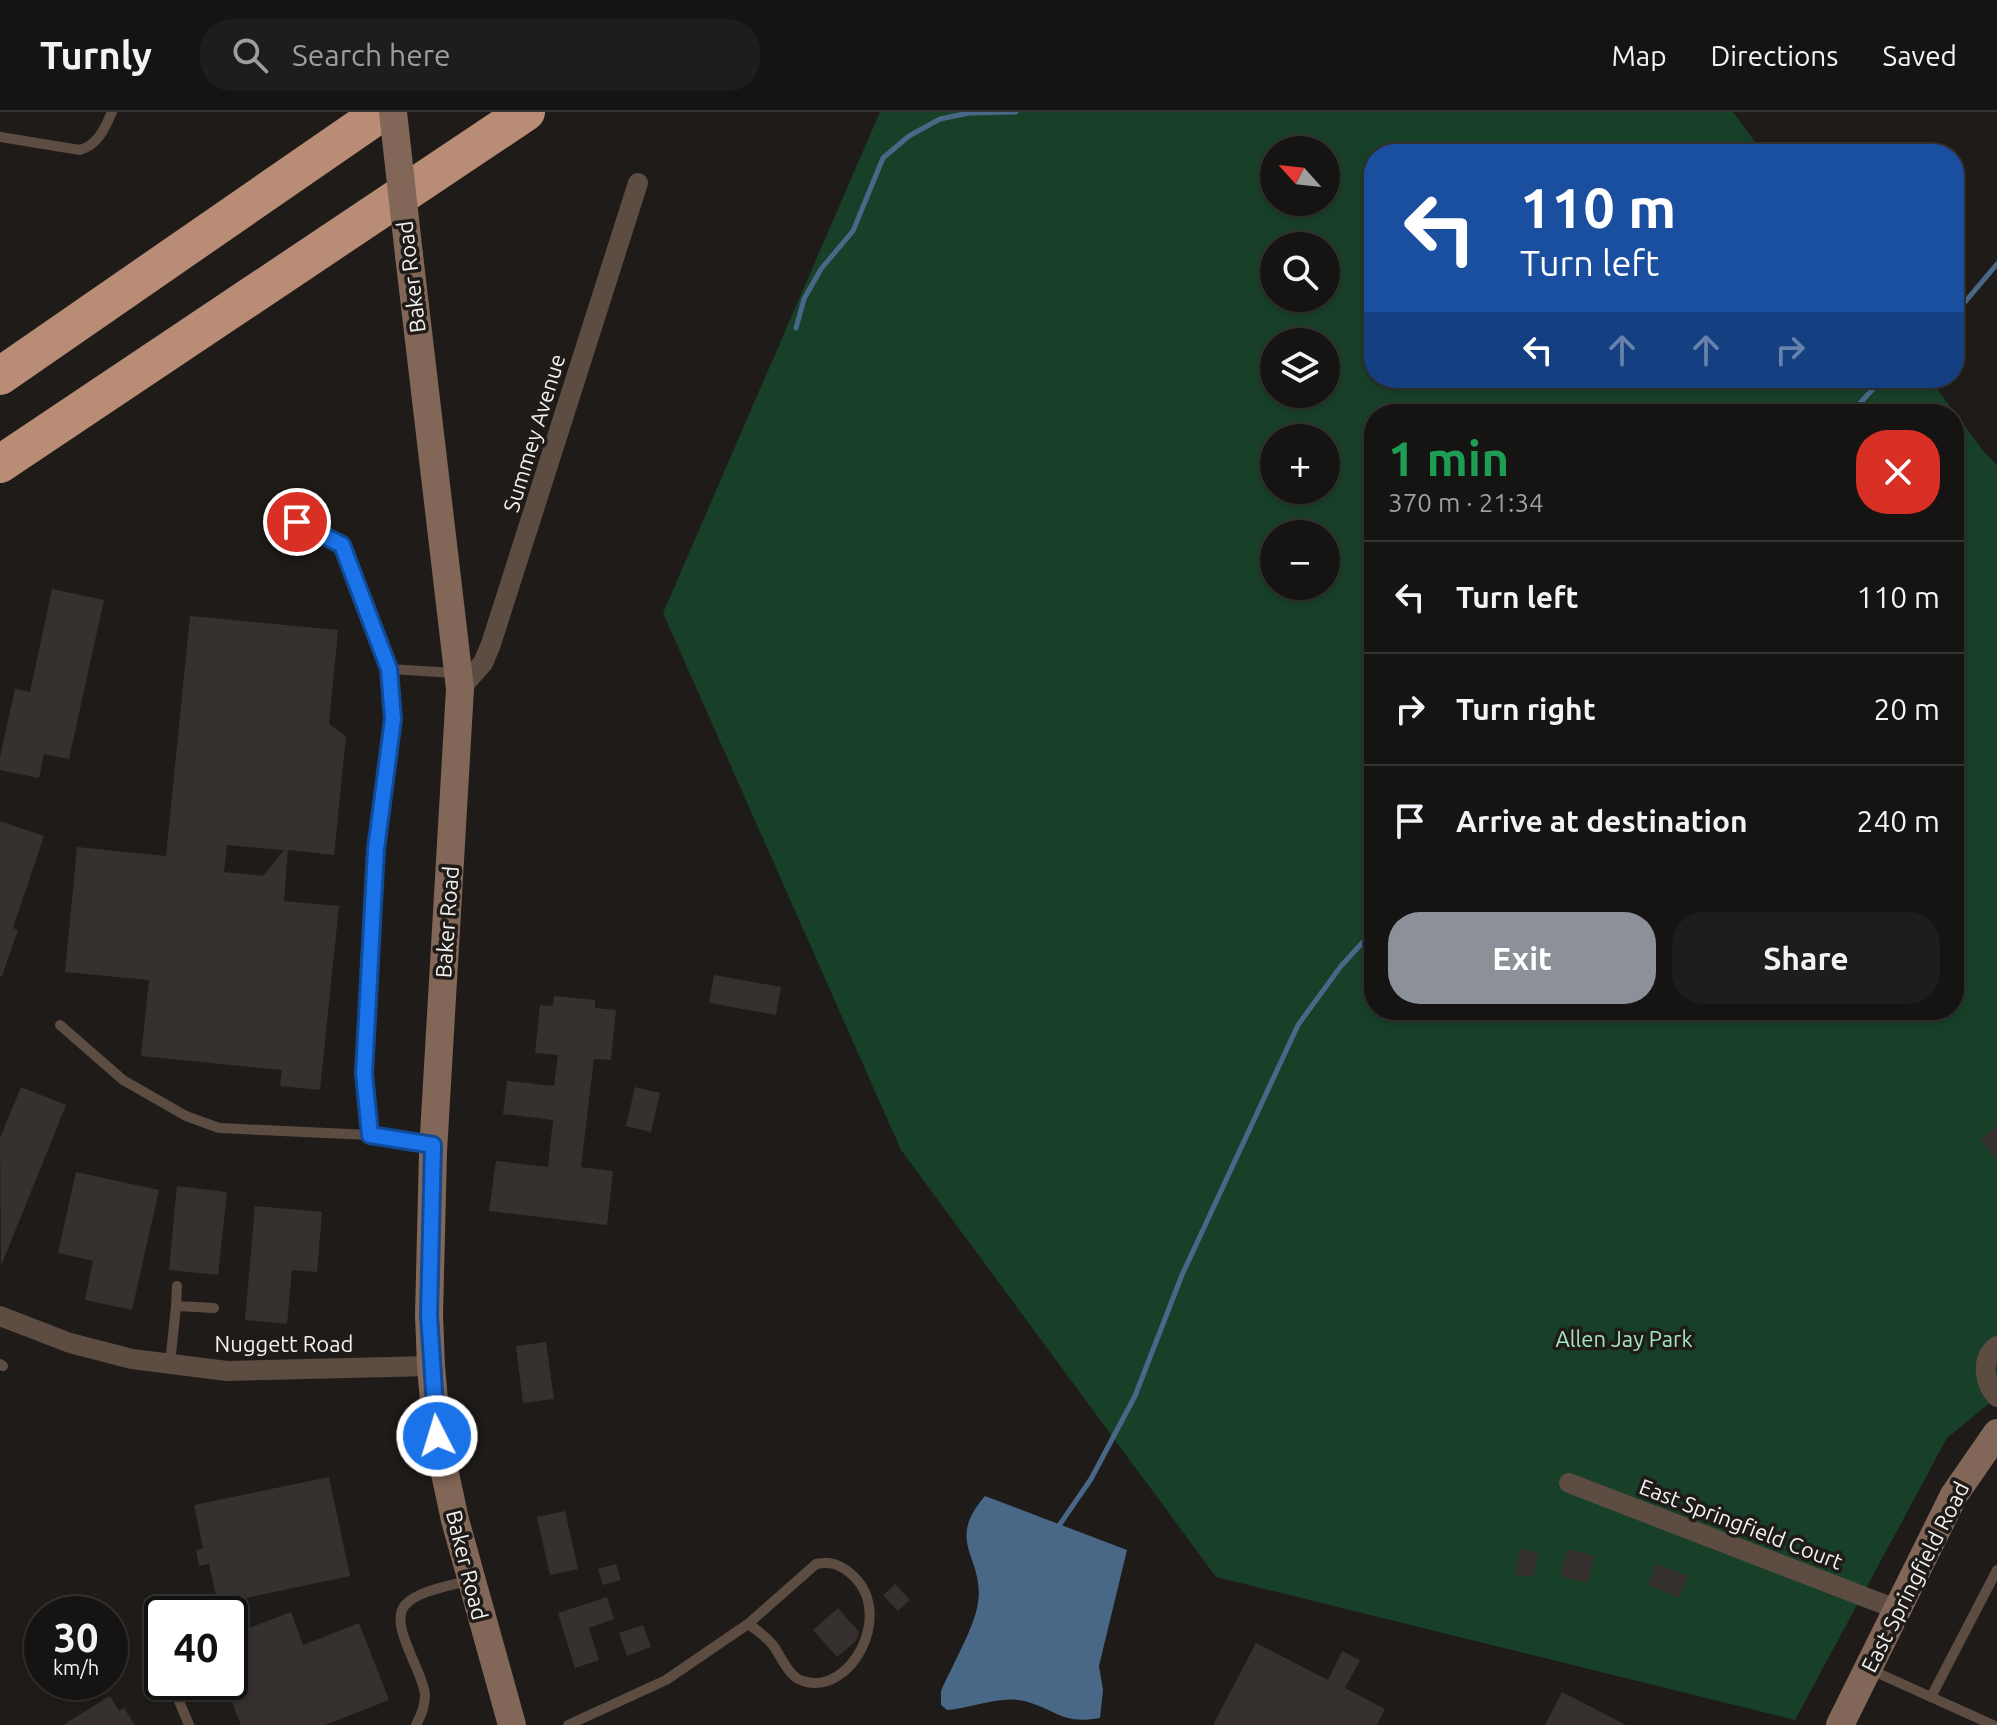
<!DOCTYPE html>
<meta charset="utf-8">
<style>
body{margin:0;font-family:Ubuntu,sans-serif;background:#1f1d1b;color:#f1f3f6;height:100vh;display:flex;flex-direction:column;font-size:30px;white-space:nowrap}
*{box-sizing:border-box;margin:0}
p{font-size:26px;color:#9e9e9f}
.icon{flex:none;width:44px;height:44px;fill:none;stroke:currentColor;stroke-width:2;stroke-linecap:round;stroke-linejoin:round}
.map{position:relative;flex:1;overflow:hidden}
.details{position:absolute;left:1364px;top:292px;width:600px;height:616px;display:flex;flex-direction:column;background:#161412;border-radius:32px;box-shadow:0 2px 6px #0004,0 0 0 2px #353332}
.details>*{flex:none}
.hud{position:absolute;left:1364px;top:32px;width:600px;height:244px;border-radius:32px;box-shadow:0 2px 6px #0004,0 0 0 2px #353332;background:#1a4fa0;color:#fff;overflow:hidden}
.needle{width:52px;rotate:297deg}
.fabs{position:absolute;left:1260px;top:24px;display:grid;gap:16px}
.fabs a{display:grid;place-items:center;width:80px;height:80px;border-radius:50%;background:#161412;box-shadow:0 2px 6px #0004,0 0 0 2px #353332;font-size:40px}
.speed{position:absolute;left:24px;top:1484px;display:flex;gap:16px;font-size:40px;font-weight:700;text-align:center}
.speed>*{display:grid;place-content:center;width:104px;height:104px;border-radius:50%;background:#161412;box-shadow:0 2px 6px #0004,0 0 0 2px #353332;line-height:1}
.speed small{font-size:20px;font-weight:400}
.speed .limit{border:4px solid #111;border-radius:12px;background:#fff;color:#111}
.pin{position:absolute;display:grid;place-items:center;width:68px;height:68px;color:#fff;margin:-34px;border:4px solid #fff;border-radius:50%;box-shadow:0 2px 8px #0007}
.me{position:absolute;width:88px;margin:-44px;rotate:355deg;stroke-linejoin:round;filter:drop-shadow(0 0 6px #0008)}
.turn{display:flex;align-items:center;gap:28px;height:168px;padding:0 24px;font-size:36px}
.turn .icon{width:104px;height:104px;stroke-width:2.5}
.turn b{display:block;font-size:56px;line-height:68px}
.lanes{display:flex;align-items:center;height:76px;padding:0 24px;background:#0003;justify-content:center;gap:40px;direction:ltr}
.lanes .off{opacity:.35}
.round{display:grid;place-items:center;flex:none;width:84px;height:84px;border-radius:32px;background:#1f1d1b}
.summary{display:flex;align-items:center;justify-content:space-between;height:136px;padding:0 24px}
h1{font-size:48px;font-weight:600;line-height:60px;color:#1e9e55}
.primary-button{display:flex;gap:16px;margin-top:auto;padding:16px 24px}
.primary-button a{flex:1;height:92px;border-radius:32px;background:#8c9099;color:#fff;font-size:32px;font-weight:600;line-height:92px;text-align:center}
.primary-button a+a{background:#1f1d1b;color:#f1f3f6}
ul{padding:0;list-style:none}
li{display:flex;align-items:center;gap:24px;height:112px;padding:0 24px;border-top:2px solid #353332}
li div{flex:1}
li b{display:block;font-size:30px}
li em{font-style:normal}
header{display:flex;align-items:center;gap:48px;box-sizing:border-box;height:112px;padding:0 40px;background:#161412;border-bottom:2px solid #353332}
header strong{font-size:38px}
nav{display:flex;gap:44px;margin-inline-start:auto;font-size:28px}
.search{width:560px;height:72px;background:#1f1d1b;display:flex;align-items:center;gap:20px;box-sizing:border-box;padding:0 28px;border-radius:32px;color:#9e9e9f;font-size:30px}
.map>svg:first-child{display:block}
.green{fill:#183f28;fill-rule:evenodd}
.water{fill:#496888}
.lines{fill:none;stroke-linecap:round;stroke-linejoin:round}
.stream{stroke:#496888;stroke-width:5}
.building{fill:#36312f;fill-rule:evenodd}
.lane{stroke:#5d4c42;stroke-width:10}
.street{stroke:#5d4c42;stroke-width:20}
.secondary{stroke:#826657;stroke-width:28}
.highway{stroke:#b98d75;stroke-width:38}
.secondary-bridge{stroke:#826657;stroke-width:28}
.route-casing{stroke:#114b97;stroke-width:20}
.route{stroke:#1a73e8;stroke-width:14}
.labels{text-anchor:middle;stroke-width:7;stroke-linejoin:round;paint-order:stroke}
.street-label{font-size:22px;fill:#f4f2ef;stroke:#1e1b18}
.park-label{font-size:22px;fill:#a2e7ba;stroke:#1e1b18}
</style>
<header>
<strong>Turnly</strong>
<div class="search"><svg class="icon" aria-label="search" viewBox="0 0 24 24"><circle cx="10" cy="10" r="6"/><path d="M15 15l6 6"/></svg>Search here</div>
<nav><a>Map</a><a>Directions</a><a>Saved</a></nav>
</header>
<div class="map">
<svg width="1997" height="1613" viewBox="0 0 1997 1613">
<rect width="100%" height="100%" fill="#1e1b18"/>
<path class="green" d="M 880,0 L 1733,0 L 1764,42 L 1374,42 L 1374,266 L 1929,266 L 1984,340 L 1997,353 L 1997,1285 L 1947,1326 L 1795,1608 L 1216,1465 L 901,1038 L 663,501 ZM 1274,38 L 1326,38 L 1326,90 L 1274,90 ZM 1274,134 L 1326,134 L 1326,186 L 1274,186 ZM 1274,230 L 1326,230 L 1326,282 L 1274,282 ZM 1374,302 L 1954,302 L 1954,898 L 1374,898 ZM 1274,326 L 1326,326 L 1326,378 L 1274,378 ZM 1274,422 L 1326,422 L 1326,474 L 1274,474 Z"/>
<path class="water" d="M 985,1384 L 1127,1438 L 1099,1554 L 1103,1578 L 1100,1606 C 1061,1613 1056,1597 1024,1589 C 1000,1583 972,1596 947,1598 L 941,1593 L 941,1579 C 951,1556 975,1514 978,1491 C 985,1445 944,1431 985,1384 Z"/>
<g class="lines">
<g class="stream">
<path d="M 1954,203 L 1997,152"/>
<path d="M 796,216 L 804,187 L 821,157 L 853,119 L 883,46 L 909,24 L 940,7 L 969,1 L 1016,0"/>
<path d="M 1850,302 L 1883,266"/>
<path d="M 1056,1418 L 1091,1367 L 1135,1284 L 1182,1163 L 1298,913 L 1341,854 L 1374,818"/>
</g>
</g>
<g class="building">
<path d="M 52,477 L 104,488 L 69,647 L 44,642 L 39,666 L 0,658 L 0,645 L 15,577 L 30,580 Z"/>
<path d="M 190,504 L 338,518 L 329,612 L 346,624 L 334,743 L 288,738 L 284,789 L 339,794 L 320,978 L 280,974 L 282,958 L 141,944 L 149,868 L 65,860 L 77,735 L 166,744 ZM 227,733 L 281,738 L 284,738 L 263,764 L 224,760 Z"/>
<path d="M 0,709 L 44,724 L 13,816 L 18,818 L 2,864 L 0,864 Z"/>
<path d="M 714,863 L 781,875 L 776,903 L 709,891 Z"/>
<path d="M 554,884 L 595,888 L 595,896 L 616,898 L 611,948 L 594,947 L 581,1055 L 613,1059 L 607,1113 L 489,1099 L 496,1049 L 548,1055 L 553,1008 L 503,1002 L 507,969 L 554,974 L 558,943 L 535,941 L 540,893 L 553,894 Z"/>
<path d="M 21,975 L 66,993 L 1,1154 L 0,1026 Z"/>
<path d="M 635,975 L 660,981 L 651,1020 L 626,1014 Z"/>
<path d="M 1997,1014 L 1997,1048 L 1980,1028 Z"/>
<path d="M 76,1060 L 159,1078 L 132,1198 L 85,1188 L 93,1149 L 58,1141 Z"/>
<path d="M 177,1074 L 227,1080 L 218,1163 L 169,1158 Z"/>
<path d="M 255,1094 L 322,1100 L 317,1160 L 292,1158 L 287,1212 L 245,1208 Z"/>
<path d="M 546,1230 L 554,1287 L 523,1291 L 516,1234 Z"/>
<path d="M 329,1365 L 350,1464 L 218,1492 L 209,1452 L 199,1454 L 196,1438 L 203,1436 L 194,1393 Z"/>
<path d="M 565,1399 L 578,1457 L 550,1463 L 537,1405 Z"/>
<path d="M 1520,1437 L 1538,1440 L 1533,1465 L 1515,1463 Z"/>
<path d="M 1567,1437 L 1595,1444 L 1588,1471 L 1561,1464 Z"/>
<path d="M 616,1452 L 621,1468 L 603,1473 L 598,1457 Z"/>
<path d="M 1656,1452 L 1688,1464 L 1679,1486 L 1648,1473 Z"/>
<path d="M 895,1472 L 910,1488 L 898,1499 L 883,1483 Z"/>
<path d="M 607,1485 L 614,1507 L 589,1516 L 599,1548 L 575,1556 L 558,1501 Z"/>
<path d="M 838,1496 L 859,1520 L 856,1529 L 837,1545 L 813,1518 Z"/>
<path d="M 291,1500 L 303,1533 L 359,1511 L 389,1588 L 325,1613 L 241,1613 L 224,1570 L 230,1570 L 230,1561 L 243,1556 L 230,1523 Z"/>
<path d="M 643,1513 L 651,1535 L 627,1544 L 619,1521 Z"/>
<path d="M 1256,1531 L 1328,1568 L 1342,1539 L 1360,1548 L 1345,1576 L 1385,1597 L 1377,1613 L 1213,1613 Z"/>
<path d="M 1562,1580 L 1626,1613 L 1545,1613 Z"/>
<path d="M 110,1584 L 119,1599 L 124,1596 L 135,1613 L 63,1613 Z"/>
</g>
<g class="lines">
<g class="lane">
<path d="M 0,25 L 80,38 C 98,33 105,16 112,0"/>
<path d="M 297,410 L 342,433 L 389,557 L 393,607 L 376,737 L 364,961 L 370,1023"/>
<path d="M 389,557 L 455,561"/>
<path d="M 60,913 L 123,968 L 186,1004 L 219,1016 L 370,1023 L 431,1033"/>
<path d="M 177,1174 L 176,1194 L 214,1196"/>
<path d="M 0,1252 L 3,1254"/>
<path d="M 170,1252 L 176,1194"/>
<path d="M 150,1521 L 162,1549"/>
<path d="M 1869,1557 L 1993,1613"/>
<path d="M 171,1570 L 189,1613"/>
<path d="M 1931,1585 L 1997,1458"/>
<path d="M 416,1613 C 421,1604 425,1593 425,1583 C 424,1560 388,1513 405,1493 C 419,1478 450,1474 470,1468"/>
<path d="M 568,1613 L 666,1568 L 748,1512 L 816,1452 C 830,1449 839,1452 850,1461 C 897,1499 851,1585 803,1569 C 788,1565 781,1543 772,1532 C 765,1524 757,1518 748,1512"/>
</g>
<g class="street">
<path d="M 460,577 L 483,551 L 491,532 L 638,71"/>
<path d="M 0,1204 L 70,1231 L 132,1247 L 227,1259 L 431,1254"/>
<path d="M 1997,1234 C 1980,1247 1984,1271 1997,1285"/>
<path d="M 1569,1371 L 1896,1497"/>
</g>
<g class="secondary">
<path d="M 409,143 L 460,577 L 433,1040 L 429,1203 L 431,1254 L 437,1324 L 455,1408 L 512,1613"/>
<path d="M 1840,1613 L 1954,1383 L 1997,1321"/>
</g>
<g class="highway">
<path d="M 0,264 L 382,0"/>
<path d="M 0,352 L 526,0"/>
</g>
<path class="secondary-bridge" d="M 393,0 L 409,143"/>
</g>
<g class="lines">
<defs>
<path id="route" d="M 297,410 L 342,433 L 389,557 L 393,607 L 376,737 L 364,961 L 370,1023 L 433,1033 L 429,1203 L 437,1324"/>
</defs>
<use href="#route" class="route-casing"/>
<use href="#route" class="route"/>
</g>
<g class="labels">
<g class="street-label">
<text transform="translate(411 165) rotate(-97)" y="8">Baker Road</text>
<text transform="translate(534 321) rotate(-73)" y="8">Summey Avenue</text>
<text transform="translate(447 810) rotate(-86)" y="8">Baker Road</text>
<text x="284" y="1240">Nuggett Road</text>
<text transform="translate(1741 1412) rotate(21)" y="8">East Springfield Court</text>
<text transform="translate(467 1453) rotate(76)" y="8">Baker Road</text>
<text transform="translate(1915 1465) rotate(-63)" y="8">East Springfield Road</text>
</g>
<g class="park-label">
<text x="1624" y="1235">Allen Jay Park</text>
</g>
</g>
</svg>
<div class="fabs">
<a><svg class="needle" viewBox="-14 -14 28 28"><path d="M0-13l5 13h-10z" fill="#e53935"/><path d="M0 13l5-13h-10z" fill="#9e9e9f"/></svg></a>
<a><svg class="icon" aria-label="search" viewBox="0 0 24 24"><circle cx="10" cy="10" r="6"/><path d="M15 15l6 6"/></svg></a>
<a><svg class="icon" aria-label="layers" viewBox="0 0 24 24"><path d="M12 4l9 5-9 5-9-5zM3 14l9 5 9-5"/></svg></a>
<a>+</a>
<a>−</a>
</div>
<div class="speed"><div>30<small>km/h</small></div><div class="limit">40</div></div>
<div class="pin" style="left:297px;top:410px;background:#d93025"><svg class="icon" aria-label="arrive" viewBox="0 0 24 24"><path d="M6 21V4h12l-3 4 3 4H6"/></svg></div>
<svg class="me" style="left:437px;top:1324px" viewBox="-20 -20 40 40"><circle r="17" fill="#1a73e8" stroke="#fff" stroke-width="3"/><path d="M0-11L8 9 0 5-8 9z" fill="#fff"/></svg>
<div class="hud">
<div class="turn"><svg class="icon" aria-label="left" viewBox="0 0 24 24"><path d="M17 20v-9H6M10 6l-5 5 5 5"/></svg><div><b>110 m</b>Turn left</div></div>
<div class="lanes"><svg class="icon" aria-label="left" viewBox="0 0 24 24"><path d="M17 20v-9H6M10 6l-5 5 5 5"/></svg><svg class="icon off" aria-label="ahead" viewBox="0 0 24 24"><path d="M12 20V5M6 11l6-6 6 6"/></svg><svg class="icon off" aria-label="ahead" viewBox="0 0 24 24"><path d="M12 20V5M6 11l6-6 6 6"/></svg><svg class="icon off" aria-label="right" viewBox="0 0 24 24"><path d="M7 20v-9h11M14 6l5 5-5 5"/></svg></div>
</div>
<section class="details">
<div class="summary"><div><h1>1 min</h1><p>370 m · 21:34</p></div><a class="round" style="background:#d93025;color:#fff"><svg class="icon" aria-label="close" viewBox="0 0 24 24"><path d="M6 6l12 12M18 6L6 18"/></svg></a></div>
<ul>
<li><svg class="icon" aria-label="left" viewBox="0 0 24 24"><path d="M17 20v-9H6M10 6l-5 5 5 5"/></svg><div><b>Turn left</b></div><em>110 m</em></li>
<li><svg class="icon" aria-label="right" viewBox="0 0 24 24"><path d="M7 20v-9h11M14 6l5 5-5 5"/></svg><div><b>Turn right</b></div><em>20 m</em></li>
<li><svg class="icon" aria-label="arrive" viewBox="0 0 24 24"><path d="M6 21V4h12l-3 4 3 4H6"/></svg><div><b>Arrive at destination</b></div><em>240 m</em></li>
</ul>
<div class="primary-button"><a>Exit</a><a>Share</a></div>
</section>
</div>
